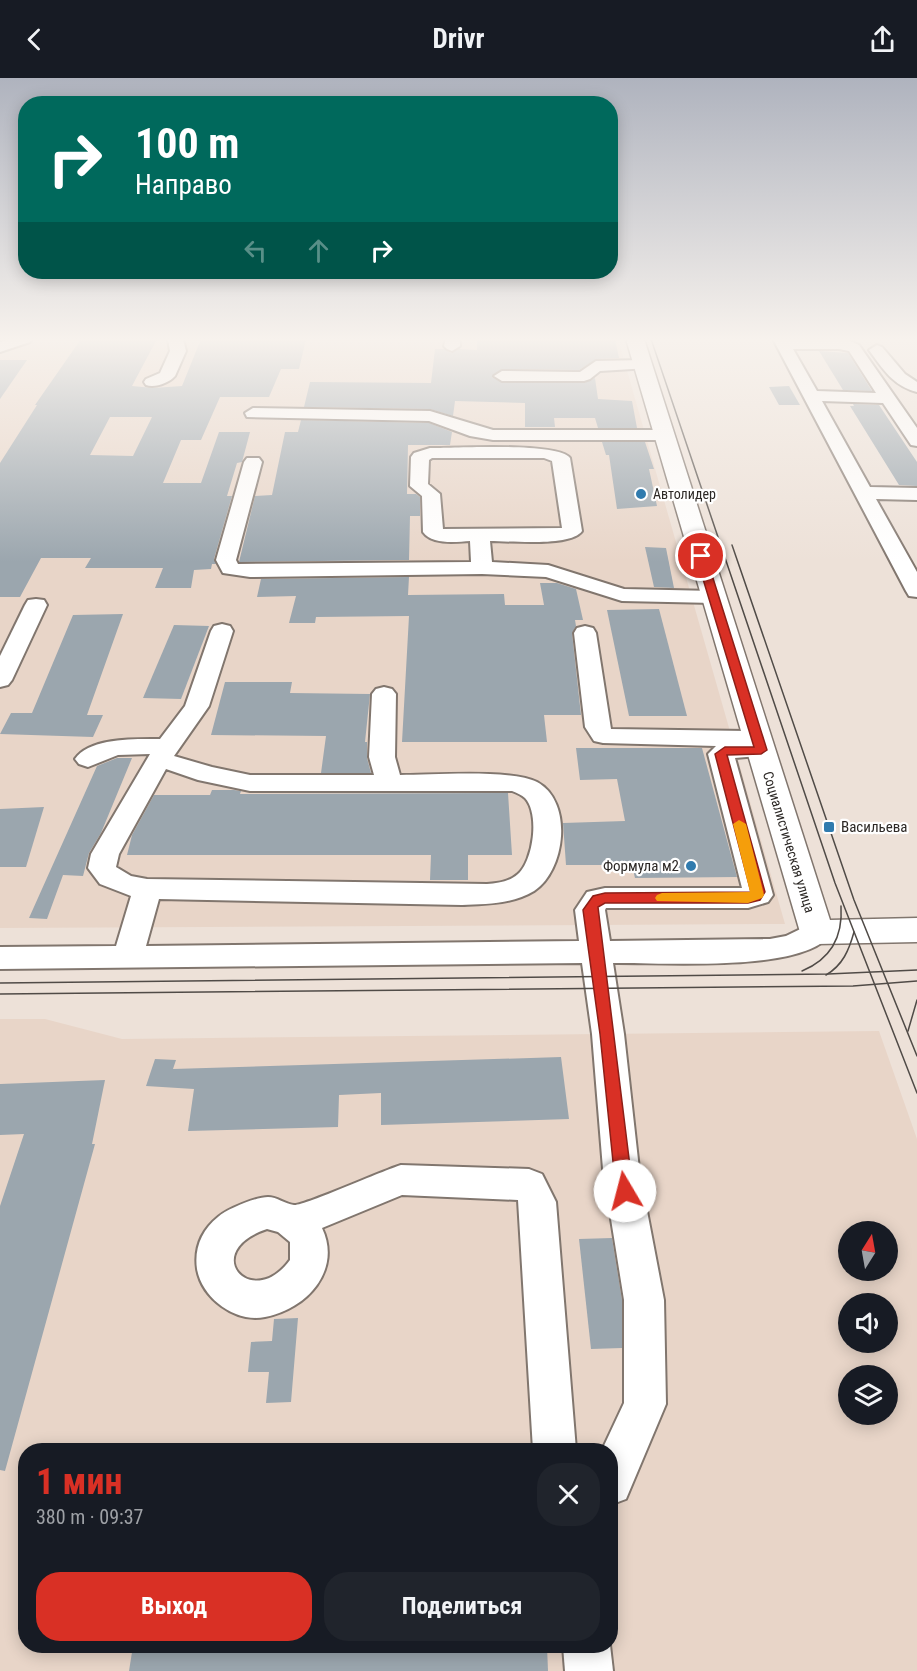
<!DOCTYPE html>
<html lang="ru">
<meta charset="utf-8">
<style>
body{margin:0;font-family:"Roboto Condensed",sans-serif;background:#20242c;color:#f1f3f6;height:100vh;display:flex;flex-direction:column;font-size:22px;white-space:nowrap}
*{box-sizing:border-box;margin:0}
p{font-size:20px;color:#9ea1a6}
.icon{flex:none;width:33px;height:33px;fill:none;stroke:currentColor;stroke-width:2;stroke-linecap:round;stroke-linejoin:round}
.map{position:relative;flex:1;overflow:hidden}
.drawer{position:absolute;left:18px;top:1365px;width:600px;height:210px;display:flex;flex-direction:column;background:#171b24;border-radius:24px;box-shadow:0 3px 15px #0003}
.drawer>*{flex:none}
.top-card{position:absolute;left:18px;top:18px;width:600px;height:183px;border-radius:24px;box-shadow:0 3px 15px #0003;background:#00695c;color:#fff;overflow:hidden}
.needle{width:39px;rotate:11deg}
.controls{position:absolute;left:838px;top:1143px;display:grid;gap:12px}
.controls a{display:grid;place-items:center;width:60px;height:60px;border-radius:50%;background:#171b24;box-shadow:0 3px 15px #0003;font-size:30px}
.pin{position:absolute;display:grid;place-items:center;width:51px;height:51px;color:#fff;margin:-26px;border:3px solid #fff;border-radius:50%;box-shadow:0 2px 6px #0007}
.me{position:absolute;width:66px;margin:-33px;rotate:352deg;stroke-linejoin:round;filter:drop-shadow(0 0 4px #0008)}
.turn{display:flex;align-items:center;gap:21px;height:126px;padding:0 18px;font-size:27px}
.turn .icon{width:78px;height:78px;stroke-width:2.5}
.turn b{display:block;font-size:42px;line-height:51px}
.lanes{display:flex;align-items:center;height:57px;padding:0 18px;background:#0003;justify-content:center;gap:30px;direction:ltr}
.lanes .off{opacity:.35}
.round{display:grid;place-items:center;flex:none;width:63px;height:63px;border-radius:24px;background:#20242c}
.summary{display:flex;align-items:center;justify-content:space-between;height:102px;padding:0 18px}
h1{font-size:36px;font-weight:700;line-height:45px;color:#d93025}
.action{display:flex;gap:12px;margin-top:auto;padding:12px 18px}
.action a{flex:1;height:69px;border-radius:24px;background:#d93025;color:#fff;font-size:24px;font-weight:700;line-height:69px;text-align:center}
.action a+a{background:#20242c;color:#f1f3f6}
header{display:flex;justify-content:space-between;align-items:center;height:78px;padding:0 18px;background:#171b24;font-size:27px;font-weight:700}
.map>svg:first-child{display:block}
.built{fill:#e8d5c8;fill-rule:evenodd}
.building{fill:#9ba6ae;fill-rule:evenodd}
.lines{fill:none;stroke-linecap:round;stroke-linejoin:round}
.minor-casing{stroke:#81766e;stroke-width:4}
.major-casing{stroke:#81766e;stroke-width:3}
.minor{fill:#fff;fill-rule:evenodd}
.major{fill:#fff;fill-rule:evenodd}
.tram{stroke:#504b47;stroke-width:1.5}
.route{fill:#d93025;stroke:#8d1f18;stroke-width:1.5}
.slow{fill:#f59e0b}
.poi-dot{fill:#307bae;stroke:#fff;stroke-width:2}
.labels{text-anchor:middle;stroke-width:4.5;stroke-linejoin:round;paint-order:stroke}
.far-poi-label{font-size:14px;fill:#2c2825;stroke:#fff;text-anchor:start}
.far-street-label{font-size:14px;fill:#2c2825;stroke:#fff}
.poi-label{font-size:15px;fill:#2c2825;stroke:#fff;text-anchor:start}
</style>
<header><svg class="icon" aria-label="back" viewBox="0 0 24 24"><path d="M15 5l-7 7 7 7"/></svg>Drivr<svg class="icon" aria-label="share" viewBox="0 0 24 24"><path d="M12 15V3M7 8l5-5 5 5M5 13v7h14v-7"/></svg></header>
<div class="map">
<svg width="917" height="1593" viewBox="0 0 917 1593">
<rect width="100%" height="100%" fill="#ede1d8"/>
<g class="built">
<path d="M 0,261 L 618,261 L 785,846 L 0,850 Z"/>
<path d="M 0,941 L 45,941 L 122,961 L 879,953 L 917,1061 L 917,1593 L 0,1593 ZM 849,1154 L 888,1154 L 888,1192 L 849,1192 ZM 849,1226 L 888,1226 L 888,1264 L 849,1264 ZM 849,1298 L 888,1298 L 888,1336 L 849,1336 ZM 26,1372 L 610,1372 L 610,1568 L 26,1568 Z"/>
</g>
<g class="building">
<path d="M 81,261 L 157,261 L 132,308 L 153,310 L 182,308 L 201,261 L 306,261 L 299,291 L 281,291 L 269,319 L 220,319 L 201,362 L 181,362 L 163,405 L 201,405 L 219,354 L 250,354 L 242,384 L 237,385 L 227,418 L 232,418 L 214,481 L 216,486 L 212,486 L 211,491 L 194,492 L 191,510 L 155,510 L 163,490 L 85,490 L 91,480 L 41,480 L 20,519 L 0,519 L 0,385 L 37,327 L 35,327 ZM 110,339 L 152,339 L 133,378 L 90,377 Z"/>
<path d="M 477,261 L 615,261 L 619,280 L 596,281 L 579,292 L 502,291 L 492,299 L 502,305 L 584,305 L 595,300 L 598,321 L 632,323 L 637,350 L 598,350 L 595,340 L 554,340 L 555,349 L 525,349 L 525,325 L 455,323 L 453,338 L 430,331 L 304,329 L 310,304 L 431,305 L 435,271 L 444,271 L 451,275 L 459,271 L 477,272 Z"/>
<path d="M 819,273 L 848,275 L 872,313 L 843,312 Z"/>
<path d="M 0,282 L 27,282 L 0,321 Z"/>
<path d="M 789,308 L 800,327 L 779,327 L 769,309 Z"/>
<path d="M 853,326 L 879,327 L 917,384 L 917,408 L 899,407 L 850,328 L 854,328 Z"/>
<path d="M 301,342 L 429,345 L 452,354 L 450,367 L 408,367 L 407,416 L 416,416 L 420,419 L 420,438 L 410,438 L 409,482 L 239,484 L 255,418 L 272,417 L 285,354 L 298,354 Z"/>
<path d="M 602,364 L 645,364 L 654,391 L 649,391 L 657,428 L 617,431 L 609,377 L 606,377 Z"/>
<path d="M 645,469 L 666,470 L 674,510 L 654,509 Z"/>
<path d="M 409,499 L 408,517 L 504,516 L 505,527 L 544,527 L 540,505 L 557,505 L 576,511 L 583,542 L 575,542 L 576,548 L 572,555 L 581,637 L 544,637 L 547,664 L 402,664 L 409,538 L 316,539 L 315,545 L 289,545 L 296,518 L 257,519 L 261,501 Z"/>
<path d="M 659,531 L 687,638 L 629,638 L 607,532 Z"/>
<path d="M 123,536 L 87,637 L 103,637 L 93,659 L 0,656 L 11,635 L 32,635 L 73,537 Z"/>
<path d="M 174,547 L 209,548 L 181,621 L 143,620 Z"/>
<path d="M 225,604 L 292,604 L 290,615 L 370,616 L 365,664 L 367,664 L 367,680 L 371,695 L 321,695 L 326,658 L 211,657 Z"/>
<path d="M 576,670 L 702,670 L 737,799 L 635,800 L 632,787 L 566,787 L 563,745 L 625,743 L 617,701 L 580,702 Z"/>
<path d="M 117,680 L 132,680 L 101,755 L 89,775 L 83,798 L 63,797 L 47,841 L 29,840 L 97,688 Z"/>
<path d="M 212,712 L 234,712 L 241,713 L 240,716 L 508,715 L 512,777 L 468,777 L 468,802 L 430,802 L 431,777 L 127,777 L 132,757 L 154,717 L 210,717 Z"/>
<path d="M 44,729 L 26,789 L 0,789 L 0,731 Z"/>
<path d="M 561,979 L 569,1041 L 381,1047 L 381,1015 L 339,1017 L 338,1049 L 188,1053 L 194,1011 L 146,1008 L 155,981 L 176,982 L 173,991 Z"/>
<path d="M 105,1002 L 92,1066 L 95,1066 L 5,1393 L 0,1392 L 0,1128 L 24,1056 L 0,1057 L 0,1006 Z"/>
<path d="M 612,1160 L 622,1222 L 622,1270 L 591,1271 L 579,1161 Z"/>
<path d="M 298,1240 L 291,1324 L 266,1325 L 269,1294 L 248,1294 L 251,1264 L 272,1263 L 274,1241 Z"/>
<path d="M 133,1568 L 547,1568 L 548,1593 L 129,1593 Z"/>
</g>
<g class="lines">
<defs>
<g id="minor">
<path d="M 9,261 L 32,261 L 30,264 L 0,274 L 0,264 Z"/>
<path d="M 168,261 L 183,261 L 186,273 L 175,298 C 169,305 155,310 146,307 L 144,304 L 146,301 L 160,295 L 170,273 Z"/>
<path d="M 446,261 L 460,261 L 460,268 L 452,273 L 447,271 L 444,268 Z"/>
<path d="M 773,261 L 846,261 L 859,267 L 917,350 L 917,368 L 911,367 L 883,325 L 822,323 L 870,409 L 917,410 L 917,422 L 876,421 L 917,494 L 917,519 L 909,518 L 906,513 ZM 793,271 L 839,271 L 849,273 L 876,315 L 817,313 Z"/>
<path d="M 877,267 L 882,269 L 905,296 L 917,304 L 917,314 C 893,308 883,291 869,272 Z"/>
<path d="M 643,282 L 651,287 L 649,290 L 600,293 L 590,301 L 584,303 L 502,303 L 494,298 L 502,293 L 574,294 L 580,294 L 596,283 Z"/>
<path d="M 253,330 L 430,333 L 493,352 L 664,352 L 670,353 L 673,357 L 670,361 L 664,362 L 493,362 L 470,358 L 429,343 L 247,339 L 245,335 Z"/>
<path d="M 430,370 C 454,370 558,364 570,380 L 582,453 C 571,469 510,463 490,463 L 492,484 L 548,487 L 624,511 L 714,513 L 722,514 L 725,519 L 722,524 L 714,525 L 622,523 L 546,499 L 482,496 L 250,499 L 223,495 L 216,482 L 244,384 L 247,380 L 259,380 L 262,384 L 236,482 L 238,486 L 471,484 L 470,463 C 456,464 432,467 423,454 L 422,418 L 410,408 L 411,379 L 414,375 ZM 432,380 L 544,380 L 552,383 L 562,450 L 443,451 L 440,416 L 428,406 L 429,382 Z"/>
<path d="M 36,521 L 44,522 L 47,527 L 12,602 L 8,607 L 0,609 L 0,578 L 25,527 L 28,522 Z"/>
<path d="M 222,546 L 230,548 L 233,553 L 209,628 L 174,678 L 212,689 L 250,697 L 374,697 L 369,679 L 372,616 L 376,611 L 384,609 L 392,611 L 396,616 L 395,679 L 400,697 C 433,697 511,691 537,704 C 574,724 565,793 534,813 C 513,826 485,826 462,827 L 159,821 L 146,868 L 579,863 L 575,832 L 587,814 L 605,810 L 742,810 L 708,676 L 716,668 L 603,665 L 594,663 L 585,649 L 574,555 L 577,550 L 585,548 L 593,550 L 596,555 L 611,651 L 747,653 L 756,656 L 760,661 L 757,665 L 770,667 L 774,672 L 770,677 L 735,680 L 773,817 L 768,824 L 748,830 L 606,830 L 605,832 L 610,863 L 770,861 L 786,858 L 817,843 L 828,847 L 832,854 C 808,896 659,884 613,885 L 624,956 L 639,1091 L 664,1222 L 666,1326 L 626,1421 L 610,1427 L 610,1372 L 602,1372 L 624,1325 L 624,1222 L 603,1091 L 592,956 L 582,885 L 0,891 L 0,869 L 116,868 L 131,818 L 100,806 L 88,790 L 91,776 L 150,676 L 118,677 L 88,689 L 79,686 L 75,681 C 90,659 137,661 160,661 L 185,628 L 211,553 L 214,548 ZM 166,691 L 198,702 L 250,713 L 512,713 C 517,715 522,717 525,720 C 540,736 533,783 518,796 C 509,804 498,805 487,806 L 147,801 L 131,798 L 116,789 L 119,776 Z"/>
<path d="M 401,1087 L 529,1091 L 542,1096 L 556,1124 L 576,1372 L 533,1372 L 518,1122 L 402,1117 L 322,1150 C 342,1192 307,1231 265,1239 C 235,1245 202,1220 197,1191 C 194,1170 202,1152 218,1139 C 227,1131 256,1119 268,1119 C 277,1119 285,1126 294,1127 C 304,1128 384,1092 401,1087 ZM 267,1151 L 278,1154 L 290,1164 L 290,1182 C 252,1234 198,1174 267,1151 Z"/>
<path d="M 610,1567 L 613,1593 L 565,1593 L 563,1568 Z"/>
</g>
<path id="major" d="M 626,261 L 644,261 L 830,842 L 917,840 L 917,864 L 817,866 L 805,863 L 800,854 Z"/>
</defs>
<use href="#minor" class="minor-casing"/>
<use href="#major" class="major-casing"/>
<use href="#minor" class="minor"/>
<use href="#major" class="major"/>
<g class="tram">
<path d="M 651,261 L 835,805 L 917,1015"/>
<path d="M 732,467 L 854,822 L 917,978"/>
<path d="M 802,893 C 831,881 843,859 841,828"/>
<path d="M 826,897 C 843,887 849,872 854,854"/>
<path d="M 0,905 L 828,896 L 917,892"/>
<path d="M 0,916 L 853,908 L 917,903"/>
<path d="M 908,953 L 917,922"/>
</g>
</g>
<linearGradient id="sky" x2="0" y2="1"><stop stop-color="#afb3be"/><stop offset="0.54" stop-color="#f7f2ed"/><stop offset="1" stop-color="#f7f2ed" stop-opacity="0"/></linearGradient>
<rect width="917" height="484" fill="url(#sky)"/>
<path class="route" d="M 698,476 L 706,478 L 767,672 L 761,676 L 727,677 L 765,814 L 760,822 L 748,825 L 605,825 L 598,829 L 633,1113 L 631,1118 L 625,1120 L 619,1118 L 616,1113 L 600,956 L 583,832 L 593,818 L 605,815 L 751,814 L 715,676 L 725,669 L 754,669 L 696,478 Z"/>
<path class="slow" d="M 739,742 L 746,746 L 764,817 L 762,820 L 748,825 L 657,823 L 655,820 L 657,817 L 662,815 L 750,814 L 733,746 Z"/>
<g class="poi-dot">
<circle cx="641" cy="416" r="6"/>
<rect x="823" y="743" width="12" height="12" rx="3"/>
<circle cx="691" cy="788" r="6"/>
</g>
<g class="labels">
<g class="far-poi-label">
<text x="653" y="421">Автолидер</text>
</g>
<g class="far-street-label">
<text transform="translate(789 764) rotate(73)" y="5">Социалистическая улица</text>
</g>
<g class="poi-label">
<text x="841" y="754">Васильева</text>
<text x="679" y="793" text-anchor="end">Формула м2</text>
</g>
</g>
</svg>
<div class="controls">
<a><svg class="needle" viewBox="-14 -14 28 28"><path d="M0-13l5 13h-10z" fill="#e53935"/><path d="M0 13l5-13h-10z" fill="#9ea1a6"/></svg></a>
<a><svg class="icon" aria-label="sound" viewBox="0 0 24 24"><path d="M4 9h4l5-4v14l-5-4H4zM17 9q2 3 0 6"/></svg></a>
<a><svg class="icon" aria-label="layers" viewBox="0 0 24 24"><path d="M12 4l9 5-9 5-9-5zM3 14l9 5 9-5"/></svg></a>
</div>
<div class="pin" style="left:701px;top:478px;background:#d93025"><svg class="icon" aria-label="arrive" viewBox="0 0 24 24"><path d="M6 21V4h12l-3 4 3 4H6"/></svg></div>
<svg class="me" style="left:625px;top:1113px" viewBox="-20 -20 40 40"><circle r="19" fill="#fff"/><path d="M0-13L10 11 0 6-10 11z" fill="#d93025"/></svg>
<div class="top-card">
<div class="turn"><svg class="icon" aria-label="right" viewBox="0 0 24 24"><path d="M7 20v-9h11M14 6l5 5-5 5"/></svg><div><b>100 m</b>Направо</div></div>
<div class="lanes"><svg class="icon off" aria-label="left" viewBox="0 0 24 24"><path d="M17 20v-9H6M10 6l-5 5 5 5"/></svg><svg class="icon off" aria-label="ahead" viewBox="0 0 24 24"><path d="M12 20V5M6 11l6-6 6 6"/></svg><svg class="icon" aria-label="right" viewBox="0 0 24 24"><path d="M7 20v-9h11M14 6l5 5-5 5"/></svg></div>
</div>
<section class="drawer">
<div class="summary"><div><h1>1 мин</h1><p>380 m · 09:37</p></div><a class="round"><svg class="icon" aria-label="close" viewBox="0 0 24 24"><path d="M6 6l12 12M18 6L6 18"/></svg></a></div>
<div class="action"><a>Выход</a><a>Поделиться</a></div>
</section>
</div>
